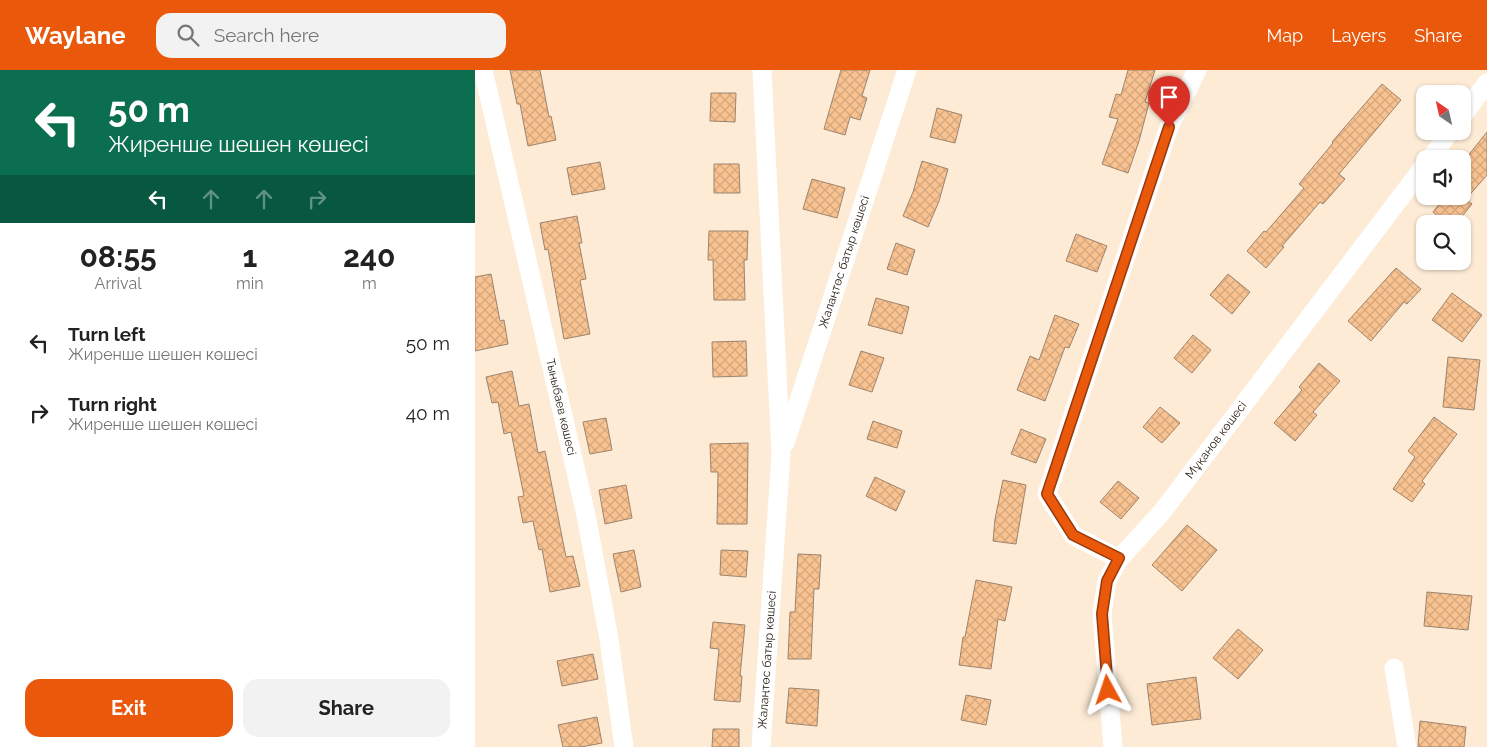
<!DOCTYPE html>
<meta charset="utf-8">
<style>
body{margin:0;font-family:Raleway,sans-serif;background:#f2f2f2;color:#222;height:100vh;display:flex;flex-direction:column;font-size:19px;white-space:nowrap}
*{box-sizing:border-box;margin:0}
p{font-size:16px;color:#767676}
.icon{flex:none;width:28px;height:28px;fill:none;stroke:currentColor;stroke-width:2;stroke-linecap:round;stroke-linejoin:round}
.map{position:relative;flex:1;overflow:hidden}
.details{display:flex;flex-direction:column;background:#fff;width:475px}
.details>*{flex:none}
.guide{background:#0b6e4f;color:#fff;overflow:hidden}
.needle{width:32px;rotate:326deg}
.fabs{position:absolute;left:941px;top:15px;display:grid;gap:10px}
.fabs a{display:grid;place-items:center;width:55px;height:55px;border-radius:10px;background:#fff;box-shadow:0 1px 4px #0004;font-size:25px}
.pin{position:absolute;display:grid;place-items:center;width:42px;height:42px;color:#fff;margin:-51px -21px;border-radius:50% 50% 50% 0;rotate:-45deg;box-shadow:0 0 5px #0007}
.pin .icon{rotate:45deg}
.me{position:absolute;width:55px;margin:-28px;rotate:355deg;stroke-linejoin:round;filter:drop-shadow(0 0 4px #0008)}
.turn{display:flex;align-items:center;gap:18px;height:105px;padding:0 25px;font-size:22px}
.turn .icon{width:65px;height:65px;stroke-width:2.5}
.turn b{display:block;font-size:35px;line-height:42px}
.lanes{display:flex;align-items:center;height:48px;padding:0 25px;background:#0003;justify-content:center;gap:25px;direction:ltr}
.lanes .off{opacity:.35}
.eta{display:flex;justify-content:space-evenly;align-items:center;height:85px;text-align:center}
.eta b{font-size:30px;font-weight:700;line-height:35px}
.button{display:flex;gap:10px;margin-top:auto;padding:10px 25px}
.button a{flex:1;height:58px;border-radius:15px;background:#ea580c;color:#fff;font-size:20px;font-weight:700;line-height:58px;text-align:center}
.button a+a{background:#f2f2f2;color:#222}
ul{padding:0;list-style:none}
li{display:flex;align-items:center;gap:15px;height:70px;padding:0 25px}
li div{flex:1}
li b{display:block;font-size:19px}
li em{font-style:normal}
header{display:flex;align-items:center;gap:30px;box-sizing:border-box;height:70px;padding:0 25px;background:#ea580c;color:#fff}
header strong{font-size:24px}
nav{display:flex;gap:28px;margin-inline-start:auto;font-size:18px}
.search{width:350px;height:45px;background:#f2f2f2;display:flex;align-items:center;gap:12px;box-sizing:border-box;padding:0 18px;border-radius:15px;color:#767676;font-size:19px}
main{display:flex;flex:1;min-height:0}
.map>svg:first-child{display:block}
.building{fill:url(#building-cross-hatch);stroke:#9d846e}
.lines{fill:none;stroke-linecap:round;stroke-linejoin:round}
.minor{stroke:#fff;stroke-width:19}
.route-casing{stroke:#983908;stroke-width:12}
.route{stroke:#ea580c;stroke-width:9}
.labels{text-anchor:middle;stroke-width:4.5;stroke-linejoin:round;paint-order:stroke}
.street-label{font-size:12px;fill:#2b2319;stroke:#fff}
</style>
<header>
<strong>Waylane</strong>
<div class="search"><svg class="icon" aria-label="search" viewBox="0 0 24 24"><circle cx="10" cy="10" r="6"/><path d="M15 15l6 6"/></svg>Search here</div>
<nav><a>Map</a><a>Layers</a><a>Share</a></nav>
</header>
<main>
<section class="details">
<div class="guide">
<div class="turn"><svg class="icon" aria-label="left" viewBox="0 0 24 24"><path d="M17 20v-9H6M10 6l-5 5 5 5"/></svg><div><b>50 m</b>Жиренше шешен көшесі</div></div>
<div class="lanes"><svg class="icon" aria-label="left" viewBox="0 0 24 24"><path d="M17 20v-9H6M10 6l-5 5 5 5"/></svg><svg class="icon off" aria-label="ahead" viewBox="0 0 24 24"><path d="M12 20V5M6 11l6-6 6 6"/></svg><svg class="icon off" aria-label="ahead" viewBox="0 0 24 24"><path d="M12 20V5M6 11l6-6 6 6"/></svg><svg class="icon off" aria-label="right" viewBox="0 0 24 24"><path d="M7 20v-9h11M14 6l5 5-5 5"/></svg></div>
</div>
<div class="eta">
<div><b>08:55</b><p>Arrival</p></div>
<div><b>1</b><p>min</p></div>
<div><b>240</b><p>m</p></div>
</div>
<ul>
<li><svg class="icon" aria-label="left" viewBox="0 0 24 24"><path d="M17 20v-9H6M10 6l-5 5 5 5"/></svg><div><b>Turn left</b><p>Жиренше шешен көшесі</p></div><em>50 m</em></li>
<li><svg class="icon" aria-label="right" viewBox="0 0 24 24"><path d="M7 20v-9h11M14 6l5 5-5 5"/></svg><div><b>Turn right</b><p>Жиренше шешен көшесі</p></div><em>40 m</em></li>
</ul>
<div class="button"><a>Exit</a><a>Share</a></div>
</section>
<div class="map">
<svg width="1012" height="677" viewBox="0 0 1012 677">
<defs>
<pattern id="building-cross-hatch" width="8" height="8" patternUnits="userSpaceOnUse" patternTransform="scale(1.25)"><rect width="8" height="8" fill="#f8c291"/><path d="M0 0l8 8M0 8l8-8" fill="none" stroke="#d5a67c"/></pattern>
</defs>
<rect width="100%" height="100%" fill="#fdebd5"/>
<g class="building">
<path d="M 35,0 L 65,0 L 74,47 L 76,46 L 81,70 L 53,76 L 45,34 L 42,34 Z"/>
<path d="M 366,0 L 395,0 L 387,26 L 392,28 L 385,50 L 375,47 L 370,65 L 349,59 Z"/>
<path d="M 653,0 L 680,0 L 670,32 L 674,33 L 664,71 L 653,103 L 627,94 L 643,49 L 634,47 L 641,24 L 646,25 Z"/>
<path d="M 907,14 L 926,30 L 864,104 L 870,109 L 848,134 L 845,132 L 807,176 L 809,177 L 791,198 L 772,181 L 789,161 L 791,162 L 829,118 L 824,114 L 858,73 L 857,72 Z"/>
<path d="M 236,23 L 261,23 L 260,52 L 235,51 Z"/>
<path d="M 462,38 L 487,45 L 480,73 L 455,67 Z"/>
<path d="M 1012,62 L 1012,105 L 991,129 L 997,134 L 981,154 L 972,154 L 958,142 L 971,126 L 988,126 L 988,92 Z"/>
<path d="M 447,91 L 473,99 L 464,131 L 453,157 L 428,146 L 438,122 Z"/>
<path d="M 125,92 L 130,119 L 97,125 L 92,98 Z"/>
<path d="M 239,94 L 264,94 L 265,123 L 239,123 Z"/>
<path d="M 337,109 L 370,118 L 362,148 L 328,139 Z"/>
<path d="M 102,146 L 107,173 L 104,173 L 111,209 L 105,210 L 115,264 L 89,269 L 73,179 L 70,180 L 65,153 Z"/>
<path d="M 234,161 L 273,161 L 272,190 L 269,190 L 270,230 L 239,230 L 238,190 L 233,190 Z"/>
<path d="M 601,164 L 632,176 L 622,202 L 591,191 Z"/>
<path d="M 421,173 L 440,180 L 432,205 L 412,199 Z"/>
<path d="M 921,198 L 946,219 L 932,234 L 929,232 L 896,271 L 873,251 Z"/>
<path d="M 16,204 L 25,251 L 29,250 L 33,274 L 0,281 L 0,207 Z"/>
<path d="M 753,204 L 775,222 L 757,244 L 735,225 Z"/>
<path d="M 977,223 L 1007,245 L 987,272 L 957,250 Z"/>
<path d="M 401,228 L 434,237 L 427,264 L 393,255 Z"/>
<path d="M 580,245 L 604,254 L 594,278 L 590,277 L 570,331 L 542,320 L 555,286 L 564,290 Z"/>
<path d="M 718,265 L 736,280 L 717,303 L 699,288 Z"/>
<path d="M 271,271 L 272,306 L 238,307 L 237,272 Z"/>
<path d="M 386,281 L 409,288 L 397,322 L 374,315 Z"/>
<path d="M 973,287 L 1005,290 L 999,340 L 968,337 Z"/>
<path d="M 844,293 L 865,311 L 838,342 L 842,345 L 820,371 L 799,353 L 827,320 L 824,317 Z"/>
<path d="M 37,301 L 44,336 L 54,334 L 63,383 L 70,381 L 91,487 L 98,486 L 105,516 L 75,522 L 67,479 L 64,480 L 58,451 L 48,453 L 43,427 L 49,426 L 36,362 L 29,364 L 23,332 L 17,333 L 11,307 Z"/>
<path d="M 685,337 L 705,353 L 687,373 L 668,357 Z"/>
<path d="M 959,347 L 982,364 L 947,411 L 950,414 L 937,432 L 918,419 L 940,387 L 933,381 Z"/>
<path d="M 131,348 L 137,380 L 115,384 L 108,352 Z"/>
<path d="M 398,351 L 427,361 L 422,378 L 392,369 Z"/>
<path d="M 546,359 L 571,369 L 561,393 L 536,384 Z"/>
<path d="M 273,373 L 272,454 L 242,454 L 243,402 L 236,402 L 235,374 Z"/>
<path d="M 400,407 L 430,421 L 421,441 L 391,426 Z"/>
<path d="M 528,410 L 551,415 L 541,474 L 518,471 L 520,449 Z"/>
<path d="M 643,411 L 664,428 L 646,449 L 625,432 Z"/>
<path d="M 151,415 L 157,448 L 130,454 L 124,420 Z"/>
<path d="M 712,455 L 742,480 L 707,521 L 677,495 Z"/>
<path d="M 159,480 L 166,517 L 146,522 L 138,484 Z"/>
<path d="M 246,480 L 273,481 L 271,507 L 245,505 Z"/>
<path d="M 323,484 L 346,485 L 344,519 L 339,519 L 336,589 L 313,589 L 315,542 L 320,542 Z"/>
<path d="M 501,510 L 537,517 L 530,551 L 523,549 L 516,599 L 484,595 L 488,567 L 490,567 Z"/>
<path d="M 952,522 L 997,526 L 993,560 L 949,556 Z"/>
<path d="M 238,552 L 270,555 L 265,606 L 267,606 L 265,632 L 239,630 L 244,579 L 235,578 Z"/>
<path d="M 763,559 L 788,580 L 763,609 L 738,588 Z"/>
<path d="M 118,584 L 123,609 L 87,616 L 82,591 Z"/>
<path d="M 721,607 L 726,649 L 677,655 L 672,614 Z"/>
<path d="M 314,618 L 344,620 L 342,656 L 311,653 Z"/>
<path d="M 491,625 L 516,630 L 511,655 L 486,650 Z"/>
<path d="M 122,647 L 127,673 L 106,677 L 88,677 L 83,655 Z"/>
<path d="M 945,651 L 991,657 L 989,677 L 943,677 Z"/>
<path d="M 238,659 L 264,659 L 264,677 L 237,677 Z"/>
</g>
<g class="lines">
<g class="minor">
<path d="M 8,0 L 111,445 L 134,569 L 149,677"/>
<path d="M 988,45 L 1012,13"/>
<path d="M 955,89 L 975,61"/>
<path d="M 310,373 L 432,0"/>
<path d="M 644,489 L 598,465 L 572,424 L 694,57 L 722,0"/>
<path d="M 919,598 L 932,677"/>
<path d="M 286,677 L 306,384 L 287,0"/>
<path d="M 638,677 L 627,544 L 632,511 L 644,489 L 687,442 L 950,95"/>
</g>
</g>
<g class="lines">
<defs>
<path id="route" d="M 633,620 L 627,544 L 632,511 L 644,488 L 598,465 L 572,424 L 694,57"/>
</defs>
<use href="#route" class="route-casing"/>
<use href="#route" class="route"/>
</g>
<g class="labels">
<g class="street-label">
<text transform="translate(369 192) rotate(-72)" y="4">Жалаңтөс батыр көшесі</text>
<text transform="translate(86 337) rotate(77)" y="4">Тыныбаев көшесі</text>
<text transform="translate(741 370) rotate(-53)" y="4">Мұқанов көшесі</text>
<text transform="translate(292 590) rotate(-86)" y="4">Жалаңтөс батыр көшесі</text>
</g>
</g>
</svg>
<div class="fabs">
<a><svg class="needle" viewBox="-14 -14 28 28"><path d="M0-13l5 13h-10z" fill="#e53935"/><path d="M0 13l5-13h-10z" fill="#767676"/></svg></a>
<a><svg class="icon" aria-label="sound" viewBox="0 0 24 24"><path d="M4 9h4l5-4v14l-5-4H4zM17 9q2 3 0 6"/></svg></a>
<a><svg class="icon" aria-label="search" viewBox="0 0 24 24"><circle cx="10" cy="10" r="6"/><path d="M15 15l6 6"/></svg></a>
</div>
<div class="pin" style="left:694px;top:57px;background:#d93025"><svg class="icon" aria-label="arrive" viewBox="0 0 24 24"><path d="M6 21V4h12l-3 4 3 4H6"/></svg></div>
<svg class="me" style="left:633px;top:620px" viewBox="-20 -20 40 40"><path d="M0-17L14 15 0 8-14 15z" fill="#ea580c" stroke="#fff" stroke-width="4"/></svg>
</div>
</main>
